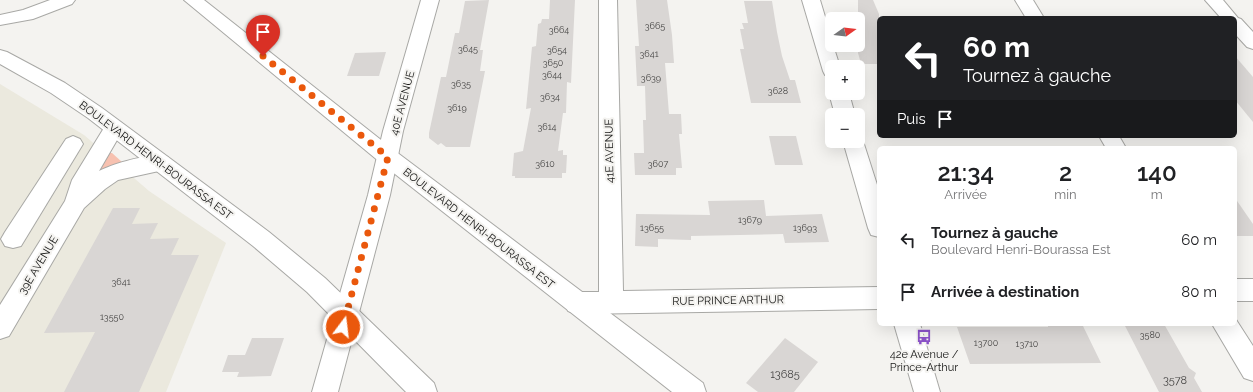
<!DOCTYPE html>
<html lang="fr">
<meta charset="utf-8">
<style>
body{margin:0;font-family:Raleway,sans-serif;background:#f2f2f2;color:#202124;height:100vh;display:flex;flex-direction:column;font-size:15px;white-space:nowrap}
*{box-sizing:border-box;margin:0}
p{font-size:13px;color:#757577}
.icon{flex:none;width:22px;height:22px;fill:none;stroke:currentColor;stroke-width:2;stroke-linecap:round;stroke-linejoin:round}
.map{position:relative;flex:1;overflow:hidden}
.details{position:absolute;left:877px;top:146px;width:360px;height:180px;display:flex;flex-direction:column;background:#fff;border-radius:6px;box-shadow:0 4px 16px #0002}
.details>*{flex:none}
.hud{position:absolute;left:877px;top:16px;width:360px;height:122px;border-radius:6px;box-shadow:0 4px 16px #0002;background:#202124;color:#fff;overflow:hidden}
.needle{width:26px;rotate:76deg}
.controls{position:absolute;left:825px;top:12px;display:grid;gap:8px}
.controls a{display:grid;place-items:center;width:40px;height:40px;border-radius:6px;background:#fff;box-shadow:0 4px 16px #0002;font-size:20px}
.pin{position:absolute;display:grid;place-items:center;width:34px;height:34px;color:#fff;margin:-41px -17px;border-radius:50% 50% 50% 0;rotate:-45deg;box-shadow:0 0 4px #0007}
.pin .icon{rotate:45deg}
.me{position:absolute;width:44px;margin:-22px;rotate:15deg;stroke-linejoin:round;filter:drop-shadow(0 0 3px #0008)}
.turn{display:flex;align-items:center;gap:14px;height:84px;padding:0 20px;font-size:18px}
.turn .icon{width:52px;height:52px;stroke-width:2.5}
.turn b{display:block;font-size:28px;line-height:34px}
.then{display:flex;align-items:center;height:38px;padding:0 20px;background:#0003;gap:8px;font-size:15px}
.eta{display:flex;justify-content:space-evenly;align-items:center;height:68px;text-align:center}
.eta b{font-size:24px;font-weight:600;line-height:28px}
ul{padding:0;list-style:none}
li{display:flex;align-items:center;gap:12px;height:52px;padding:0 20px}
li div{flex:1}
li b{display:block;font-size:15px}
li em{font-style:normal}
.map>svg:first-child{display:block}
.built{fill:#ebe9de}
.green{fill:#f7c1b0}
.building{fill:#d9d6d4}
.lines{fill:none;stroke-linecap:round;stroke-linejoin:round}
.minor-casing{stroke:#a8a8a5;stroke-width:2}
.major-casing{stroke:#a8a8a5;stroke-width:2}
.minor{fill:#fff;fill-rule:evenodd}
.major{fill:#fff;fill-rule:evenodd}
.route{stroke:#ea580c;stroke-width:7;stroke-dasharray:0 12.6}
.labels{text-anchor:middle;stroke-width:4;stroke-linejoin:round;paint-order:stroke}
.number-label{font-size:9px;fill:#474645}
.street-label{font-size:11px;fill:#161615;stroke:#f4f3f0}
.poi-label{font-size:11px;fill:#161615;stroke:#f4f3f0}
.near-number-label{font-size:11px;fill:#474645}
</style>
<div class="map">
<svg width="1253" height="392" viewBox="0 0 1253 392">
<rect width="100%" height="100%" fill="#f4f3f0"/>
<path class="built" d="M 0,84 L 84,135 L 149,191 L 226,243 L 166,392 L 0,392 Z"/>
<path class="green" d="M 108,153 L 112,153 L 122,162 L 97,175 Z"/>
<g class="building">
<path d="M 489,0 L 480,50 L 483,50 L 480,71 L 485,71 L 470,147 L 446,147 L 441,143 L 438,145 L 429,138 L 429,133 L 441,77 L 446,77 L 455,33 L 459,33 L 465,1 Z"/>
<path d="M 550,0 L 575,0 L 571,83 L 567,82 L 566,113 L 563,113 L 558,151 L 563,150 L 563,155 L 567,155 L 566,173 L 562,173 L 562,178 L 515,178 L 515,176 L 512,176 L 514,153 L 523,151 L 531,108 L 526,109 L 532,47 L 536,46 L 538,24 L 541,23 L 542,19 L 549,19 Z"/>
<path d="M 636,0 L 667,0 L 672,35 L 674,63 L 665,63 L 669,114 L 681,114 L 682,134 L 679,134 L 682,168 L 676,168 L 676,175 L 635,175 L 634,153 L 644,153 L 643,120 L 646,120 L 645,86 L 637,86 L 635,46 L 639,46 Z"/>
<path d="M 858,0 L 873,0 L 879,14 L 879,64 L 861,64 L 858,53 Z"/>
<path d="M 744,1 L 772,1 L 777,32 L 782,56 L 790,80 L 795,80 L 801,103 L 751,103 L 740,49 L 744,49 L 740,29 L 744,29 L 742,23 L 748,23 Z"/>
<path d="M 386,52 L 379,76 L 347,76 L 355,53 Z"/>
<path d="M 1235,56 L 1253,77 L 1253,122 L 1235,100 Z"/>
<path d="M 769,136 L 796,136 L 803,165 L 775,165 Z"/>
<path d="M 1235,198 L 1253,224 L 1253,236 L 1235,236 Z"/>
<path d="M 764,200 L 766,216 L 822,214 L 829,242 L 785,243 L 783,234 L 691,236 L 691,240 L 658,239 L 658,247 L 635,246 L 636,214 L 710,215 L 708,201 Z"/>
<path d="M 113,208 L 140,208 L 132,224 L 158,223 L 150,239 L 179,238 L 171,255 L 199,255 L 139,392 L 64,392 L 95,332 L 44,333 Z"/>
<path d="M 1124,324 L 1164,324 L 1189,368 L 1196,373 L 1194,378 L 1202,392 L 1159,392 Z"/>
<path d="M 1064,325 L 1083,326 L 1101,363 L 970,364 L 957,327 L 1048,327 L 1048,326 Z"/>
<path d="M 252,338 L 284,338 L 271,376 L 237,377 L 239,372 L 222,372 L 228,355 L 245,355 Z"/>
<path d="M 785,338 L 818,362 L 794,392 L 758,392 L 746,383 Z"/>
</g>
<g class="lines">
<defs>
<g id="minor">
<path d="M 421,0 L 439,0 L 403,131 L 390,195 L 338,392 L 312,392 L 368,195 L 383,131 Z"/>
<path d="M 599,0 L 617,0 L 623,291 L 879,287 L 879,309 L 577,314 L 568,311 L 565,303 L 568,295 L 577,292 L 599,292 Z"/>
<path d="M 802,0 L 820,0 L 832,40 L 832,45 L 833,45 L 840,67 L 832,67 L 832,77 L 825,75 L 823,71 Z"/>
<path d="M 1015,0 L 1033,0 L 1044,18 L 1026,18 Z"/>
<path d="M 1205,0 L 1223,0 L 1238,18 L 1241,19 L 1253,32 L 1253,49 L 1247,47 L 1235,34 L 1235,18 L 1221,18 Z"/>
<path d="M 832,89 L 832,93 L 849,93 L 855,115 L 835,115 L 829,93 Z"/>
<path d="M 114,121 L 121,123 L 124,128 L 99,171 C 115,163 152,152 168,157 L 172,163 L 168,169 L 118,180 L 105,189 L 84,208 L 9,336 L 0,339 L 0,305 L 65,201 L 72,180 L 107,123 Z"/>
<path d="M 858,135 L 860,136 L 863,141 L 879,191 L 879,237 L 871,235 L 868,228 L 843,141 L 858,141 Z"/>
<path d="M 73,136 L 80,139 L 83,144 L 21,246 L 13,248 L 5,246 L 1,239 L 5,232 L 66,139 Z"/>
<path d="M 1099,136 L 1119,136 L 1126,148 L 1106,148 Z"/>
<rect x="1235" y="279" width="18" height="22"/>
<path d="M 1235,318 L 1253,346 L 1253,381 L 1244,378 L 1212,324 L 1235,324 Z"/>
<path d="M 894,324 L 920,324 L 940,392 L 914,392 Z"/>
</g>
<g id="major">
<path d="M 50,0 L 75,0 L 72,4 L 33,19 L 0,25 L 0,15 L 23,10 Z"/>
<path d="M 184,0 L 204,0 L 395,151 L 703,383 L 706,392 L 672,392 L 381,163 Z"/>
<path d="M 0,50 L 7,52 L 65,83 L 102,108 L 269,232 L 325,278 L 434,383 L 437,392 L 406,392 L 307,292 L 253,246 L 88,118 L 51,93 L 0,64 Z"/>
</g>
</defs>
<use href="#minor" class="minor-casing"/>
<use href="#major" class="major-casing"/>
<use href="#minor" class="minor"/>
<use href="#major" class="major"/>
</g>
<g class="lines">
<path class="route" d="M 263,56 L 388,157 L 343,327"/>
</g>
<defs>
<symbol id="bus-bare" viewBox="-9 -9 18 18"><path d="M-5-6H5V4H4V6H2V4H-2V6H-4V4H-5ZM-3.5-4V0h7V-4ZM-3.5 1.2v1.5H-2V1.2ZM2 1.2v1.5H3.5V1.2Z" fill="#8a51c8" stroke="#f4f3f0" stroke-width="2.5" paint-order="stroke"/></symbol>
</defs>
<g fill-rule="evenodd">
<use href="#bus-bare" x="913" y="326" width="22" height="22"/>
</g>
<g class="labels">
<g class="number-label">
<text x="655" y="29">3665</text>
<text x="559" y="33">3664</text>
<text x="468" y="52">3645</text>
<text x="557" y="53">3654</text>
<text x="649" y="57">3641</text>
<text x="553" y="66">3650</text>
<text x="552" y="78">3644</text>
<text x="651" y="81">3639</text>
<text x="461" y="87">3635</text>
<text x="778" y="94">3628</text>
<text x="550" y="100">3634</text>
<text x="457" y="111">3619</text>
<text x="547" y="130">3614</text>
<text x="545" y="167">3610</text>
<text x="658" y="167">3607</text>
<text x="750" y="223">13679</text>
<text x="652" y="231">13655</text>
<text x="805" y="231">13693</text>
<text x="121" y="285">3641</text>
<text x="112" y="320">13550</text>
<text x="1150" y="338">3580</text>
<text x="986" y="346">13700</text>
<text x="1027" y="347">13710</text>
</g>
<g class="street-label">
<text transform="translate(402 103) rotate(-75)" y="4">40E AVENUE</text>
<text transform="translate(609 151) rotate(-91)" y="4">41E AVENUE</text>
<text transform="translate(156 160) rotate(37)" y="4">BOULEVARD HENRI-BOURASSA EST</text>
<text transform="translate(479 228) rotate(38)" y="4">BOULEVARD HENRI-BOURASSA EST</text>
<text transform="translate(38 265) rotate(-59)" y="4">39E AVENUE</text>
<text transform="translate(728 300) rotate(-1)" y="4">RUE PRINCE ARTHUR</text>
</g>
<g class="poi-label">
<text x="924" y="358">42e Avenue /<tspan x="924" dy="13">Prince-Arthur</tspan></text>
</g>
<g class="near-number-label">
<text x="785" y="378">13685</text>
<text x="1175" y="384">3578</text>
</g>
</g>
</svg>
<div class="controls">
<a><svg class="needle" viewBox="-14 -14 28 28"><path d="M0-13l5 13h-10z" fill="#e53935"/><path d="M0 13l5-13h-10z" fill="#757577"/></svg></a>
<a>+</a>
<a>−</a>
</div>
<div class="pin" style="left:263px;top:56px;background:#d93025"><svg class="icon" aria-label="arrive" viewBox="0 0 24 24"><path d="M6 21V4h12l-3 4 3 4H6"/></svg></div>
<svg class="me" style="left:343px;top:327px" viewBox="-20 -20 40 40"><circle r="17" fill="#ea580c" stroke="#fff" stroke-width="3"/><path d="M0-11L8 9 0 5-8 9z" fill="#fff"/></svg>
<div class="hud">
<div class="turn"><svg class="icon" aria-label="left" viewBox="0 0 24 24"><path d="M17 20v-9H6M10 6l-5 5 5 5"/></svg><div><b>60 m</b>Tournez à gauche</div></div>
<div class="then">Puis<svg class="icon" aria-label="arrive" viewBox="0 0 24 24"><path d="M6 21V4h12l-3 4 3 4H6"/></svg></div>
</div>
<section class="details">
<div class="eta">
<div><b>21:34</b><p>Arrivée</p></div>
<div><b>2</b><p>min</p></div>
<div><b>140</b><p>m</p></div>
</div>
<ul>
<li><svg class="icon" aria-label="left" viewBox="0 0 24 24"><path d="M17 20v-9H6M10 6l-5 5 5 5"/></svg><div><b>Tournez à gauche</b><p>Boulevard Henri-Bourassa Est</p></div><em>60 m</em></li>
<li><svg class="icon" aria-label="arrive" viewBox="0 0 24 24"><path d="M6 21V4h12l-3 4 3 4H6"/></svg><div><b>Arrivée à destination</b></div><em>80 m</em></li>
</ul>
</section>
</div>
